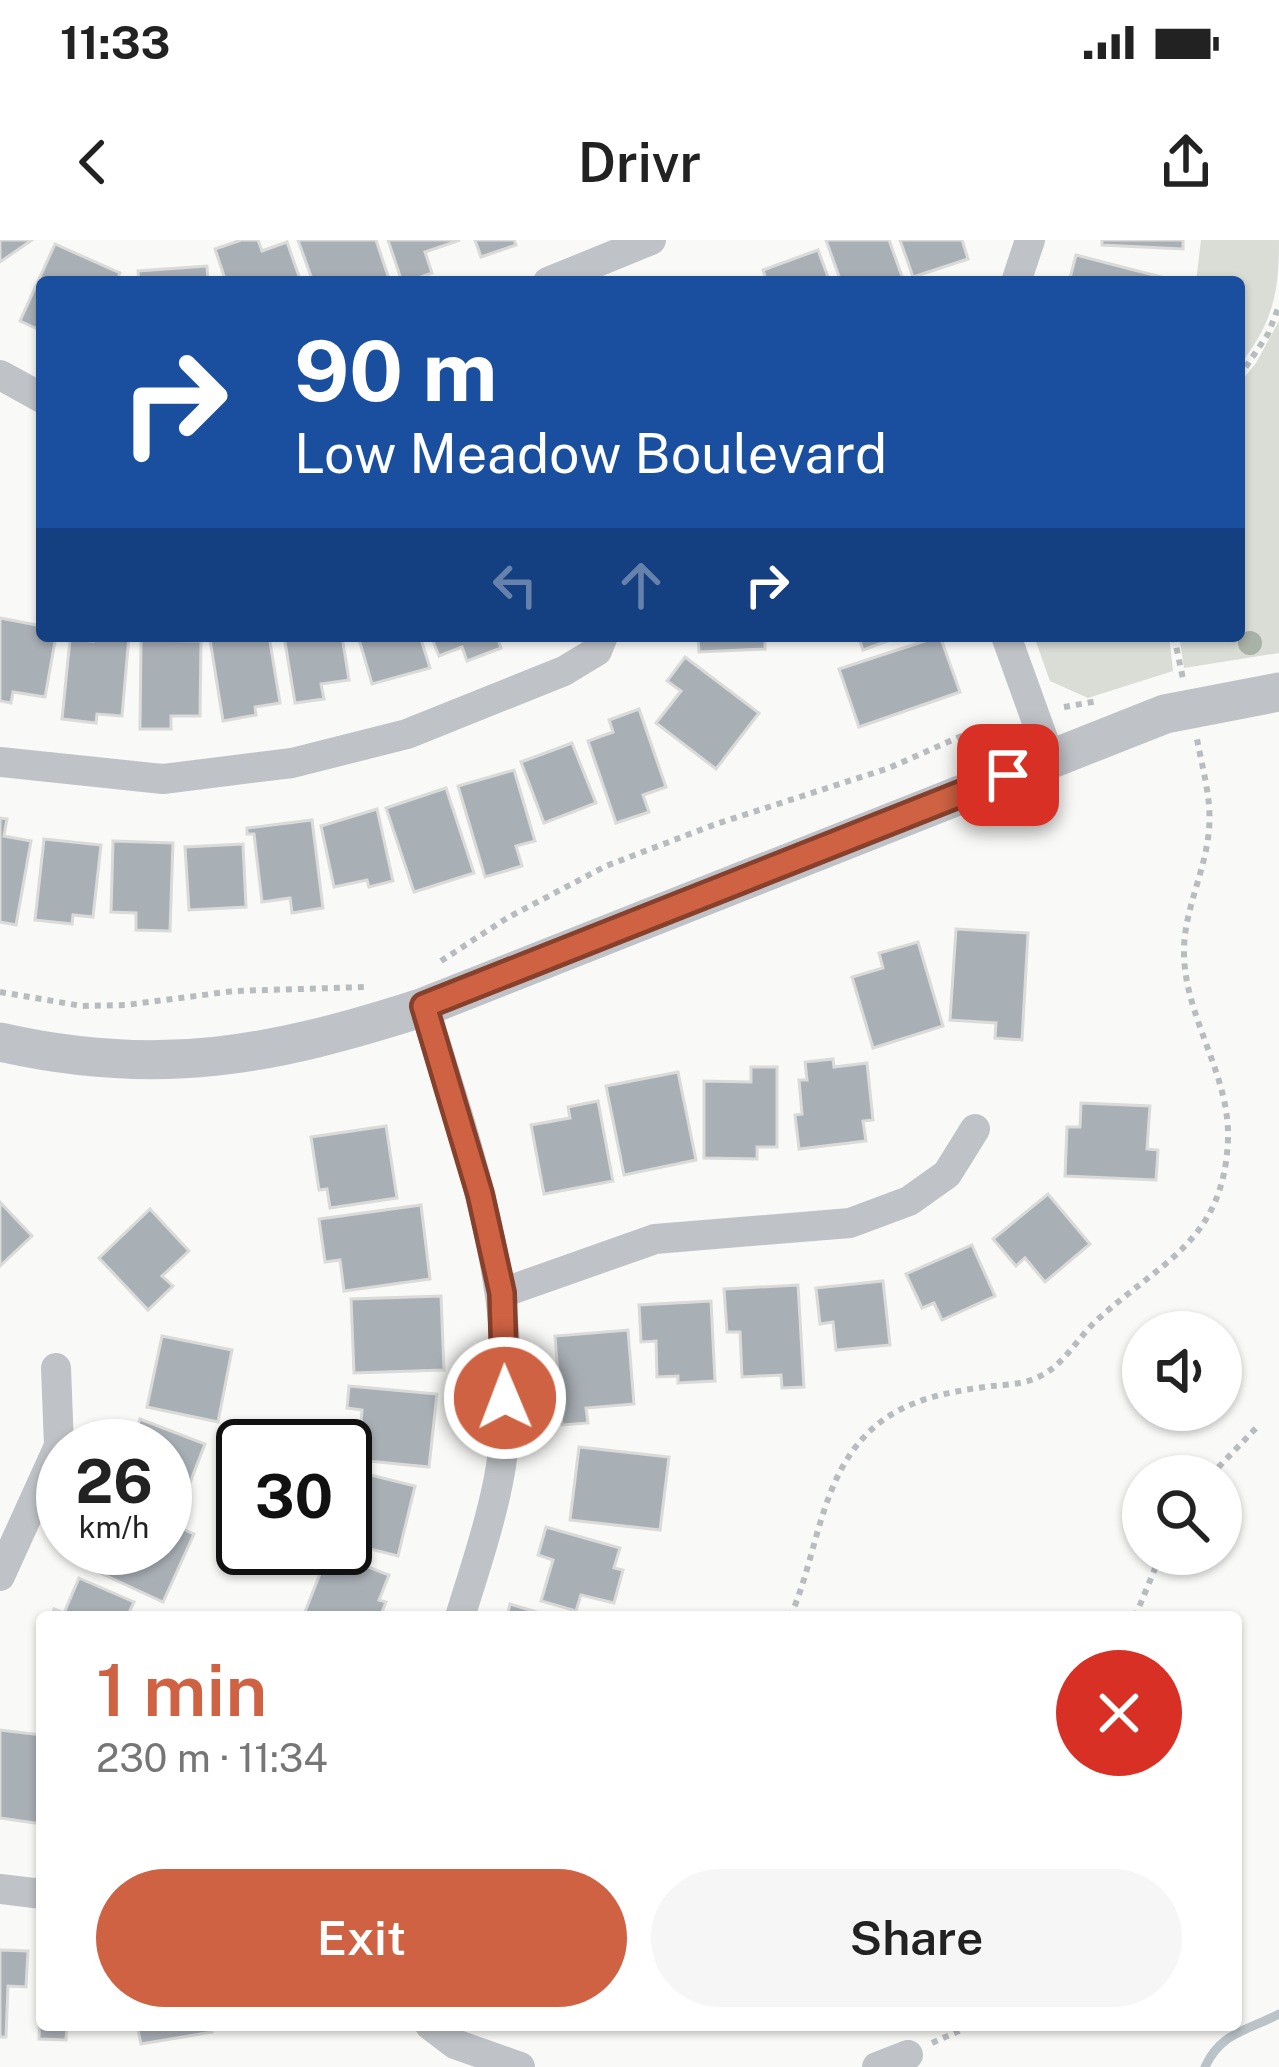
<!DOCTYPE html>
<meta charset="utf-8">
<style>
body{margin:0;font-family:"Public Sans",sans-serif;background:#f6f6f6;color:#222;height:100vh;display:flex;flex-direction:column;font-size:45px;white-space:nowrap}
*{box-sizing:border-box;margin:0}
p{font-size:39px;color:#767676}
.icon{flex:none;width:66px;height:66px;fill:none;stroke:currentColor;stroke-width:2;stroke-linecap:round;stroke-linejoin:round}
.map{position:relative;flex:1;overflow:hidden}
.panel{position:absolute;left:36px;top:1371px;width:1206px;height:420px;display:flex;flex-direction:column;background:#fff;border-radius:12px;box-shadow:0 3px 9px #0004}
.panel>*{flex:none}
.banner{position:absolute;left:36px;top:36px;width:1209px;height:366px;border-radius:12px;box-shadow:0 3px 9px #0004;background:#1a4fa0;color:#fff;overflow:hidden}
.buttons{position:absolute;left:1122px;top:1071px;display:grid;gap:24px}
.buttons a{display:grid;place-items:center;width:120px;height:120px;border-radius:50%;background:#fff;box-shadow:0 3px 9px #0004;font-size:60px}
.speed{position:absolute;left:36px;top:1179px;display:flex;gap:24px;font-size:60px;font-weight:700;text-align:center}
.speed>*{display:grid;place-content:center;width:156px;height:156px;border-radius:50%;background:#fff;box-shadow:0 3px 9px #0004;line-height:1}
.speed small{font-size:30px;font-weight:400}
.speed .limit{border:6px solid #111;border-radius:18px;background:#fff;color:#111}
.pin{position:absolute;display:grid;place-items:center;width:102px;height:102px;color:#fff;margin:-51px;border-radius:24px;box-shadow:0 6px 18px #0006}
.me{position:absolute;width:132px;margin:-66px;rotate:359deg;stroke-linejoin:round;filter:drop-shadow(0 0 9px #0008)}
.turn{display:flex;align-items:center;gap:42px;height:252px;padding:0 60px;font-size:54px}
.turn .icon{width:156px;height:156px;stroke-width:2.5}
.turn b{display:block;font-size:84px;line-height:102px}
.lanes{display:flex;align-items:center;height:114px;padding:0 60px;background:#0003;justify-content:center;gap:60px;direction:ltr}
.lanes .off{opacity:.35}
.round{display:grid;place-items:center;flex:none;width:126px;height:126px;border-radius:63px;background:#f6f6f6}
.summary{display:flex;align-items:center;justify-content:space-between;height:204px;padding:0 60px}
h1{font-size:72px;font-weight:600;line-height:90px;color:#ce6242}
.cta{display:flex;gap:24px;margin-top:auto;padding:24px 60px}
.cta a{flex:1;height:138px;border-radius:72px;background:#ce6242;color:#fff;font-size:48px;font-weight:600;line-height:138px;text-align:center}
.cta a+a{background:#f6f6f6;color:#222}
.status{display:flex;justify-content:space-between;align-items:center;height:84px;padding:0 60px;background:#fff;direction:ltr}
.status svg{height:33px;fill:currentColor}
header{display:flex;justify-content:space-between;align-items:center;height:156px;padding:0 60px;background:#fff;font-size:54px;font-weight:600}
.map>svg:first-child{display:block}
.green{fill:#d9ddd6}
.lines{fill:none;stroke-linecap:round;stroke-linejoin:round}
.stream{stroke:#bac3c7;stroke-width:9}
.building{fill:#a8afb5;stroke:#dadad9;stroke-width:3}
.path{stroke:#b9bcbe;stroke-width:6;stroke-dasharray:6 6;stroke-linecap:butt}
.minor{stroke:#bfc2c6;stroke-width:30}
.tertiary{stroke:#bfc2c6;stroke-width:39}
.tree{fill:#a9b2a7}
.route-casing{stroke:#86402b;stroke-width:30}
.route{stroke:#ce6242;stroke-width:21}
</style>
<div class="status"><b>11:33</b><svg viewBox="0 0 49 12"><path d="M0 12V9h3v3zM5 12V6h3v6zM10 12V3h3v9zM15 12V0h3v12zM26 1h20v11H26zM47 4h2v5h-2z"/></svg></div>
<header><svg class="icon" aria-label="back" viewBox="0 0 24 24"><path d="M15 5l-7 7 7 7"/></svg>Drivr<svg class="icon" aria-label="share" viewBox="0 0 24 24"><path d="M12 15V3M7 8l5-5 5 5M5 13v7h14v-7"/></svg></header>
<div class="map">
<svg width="1279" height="1827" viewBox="0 0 1279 1827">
<rect width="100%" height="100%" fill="#f9f9f7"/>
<g class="green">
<path d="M 1201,0 L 1279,0 C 1279,54 1273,82 1239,126 L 1239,42 L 1196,42 Z"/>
<path d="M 1279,81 L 1279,413 L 1184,428 L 1179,396 L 1239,396 L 1239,144 L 1256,123 Z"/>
<path d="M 1034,396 L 1169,396 L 1173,431 L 1088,458 L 1050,441 Z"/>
</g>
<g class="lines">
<path class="stream" d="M 1205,1827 C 1221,1792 1247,1791 1279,1774"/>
</g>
<g class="building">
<path d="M 0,0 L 32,0 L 0,22 Z"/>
<path d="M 241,0 L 258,0 L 262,11 L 287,2 L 301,42 L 226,42 L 215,9 Z"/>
<path d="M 298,0 L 376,0 L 390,42 L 313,42 Z"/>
<path d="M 388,0 L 460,0 L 425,12 L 432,33 L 407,42 L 402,42 Z"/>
<path d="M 475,0 L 514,0 L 516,5 L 481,17 Z"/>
<path d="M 826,0 L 889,0 L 904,42 L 841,42 Z"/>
<path d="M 900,0 L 962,0 L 968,19 L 913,37 Z"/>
<path d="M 1102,0 L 1183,0 L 1183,9 L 1102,5 Z"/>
<path d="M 55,4 L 120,33 L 116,42 L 42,42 L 42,91 L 20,81 Z"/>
<path d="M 818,10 L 830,42 L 767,42 L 763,30 Z"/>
<path d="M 1076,15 L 1173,40 L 1172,42 L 1069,42 Z"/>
<path d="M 207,26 L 208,42 L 139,42 L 138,31 Z"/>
<path d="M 0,378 L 42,386 L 42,396 L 56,396 L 45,457 L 13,452 L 11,463 L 0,461 Z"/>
<path d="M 93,396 L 129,396 L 122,476 L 97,474 L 96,483 L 62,479 L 70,399 L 93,401 Z"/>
<path d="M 233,396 L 269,396 L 280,463 L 255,467 L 256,475 L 223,481 L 210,400 Z"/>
<path d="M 284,396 L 342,396 L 349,440 L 321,444 L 324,459 L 295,463 Z"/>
<path d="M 358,396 L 420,396 L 430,428 L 372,444 Z"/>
<path d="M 431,396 L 497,396 L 501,408 L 467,421 L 462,407 L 439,416 Z"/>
<path d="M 698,396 L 765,396 L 765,409 L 699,412 Z"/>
<path d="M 858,396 L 901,396 L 863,410 Z"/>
<path d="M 940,396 L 960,452 L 859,487 L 839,429 Z"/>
<path d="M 141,400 L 201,401 L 200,476 L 171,476 L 171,489 L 140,489 Z"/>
<path d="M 685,417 L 759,473 L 716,529 L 656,483 L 681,451 L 667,441 Z"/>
<path d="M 639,469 L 666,547 L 643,555 L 649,572 L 616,583 L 588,501 L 613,492 L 609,480 Z"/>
<path d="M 572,503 L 596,563 L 544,583 L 521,522 Z"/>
<path d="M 514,530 L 535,601 L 516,606 L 522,626 L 485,637 L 458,546 Z"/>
<path d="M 446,548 L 474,633 L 414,652 L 386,568 Z"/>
<path d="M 377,569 L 393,641 L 369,647 L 367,640 L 334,647 L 321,586 Z"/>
<path d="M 0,578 L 7,579 L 4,596 L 31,601 L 16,685 L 0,682 Z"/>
<path d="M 312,580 L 323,668 L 292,673 L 290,658 L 262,662 L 254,594 L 247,594 L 247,588 Z"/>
<path d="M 44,599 L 101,605 L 93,677 L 73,675 L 72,684 L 35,680 Z"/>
<path d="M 113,601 L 173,603 L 170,691 L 136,690 L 136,673 L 111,672 Z"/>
<path d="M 243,604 L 246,667 L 189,670 L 185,607 Z"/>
<path d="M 956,689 L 1028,693 L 1022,800 L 995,798 L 996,783 L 950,780 Z"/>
<path d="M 918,702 L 943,786 L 873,808 L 852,737 L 883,728 L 879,713 Z"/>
<path d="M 833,819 L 834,827 L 867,823 L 873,880 L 863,881 L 866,901 L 799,909 L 795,875 L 802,874 L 799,840 L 807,840 L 805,822 Z"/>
<path d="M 751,827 L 777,827 L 777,907 L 757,907 L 757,919 L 704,918 L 704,841 L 751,842 Z"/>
<path d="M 678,832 L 696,920 L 624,935 L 606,846 Z"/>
<path d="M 598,861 L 613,941 L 544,954 L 531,885 L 570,878 L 568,867 Z"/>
<path d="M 1081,863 L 1150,866 L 1147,909 L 1158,910 L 1156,940 L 1065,936 L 1067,887 L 1080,887 Z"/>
<path d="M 386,886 L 397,958 L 330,968 L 327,949 L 319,950 L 311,897 Z"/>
<path d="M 1048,954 L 1090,1004 L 1045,1042 L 1025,1018 L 1016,1026 L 993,999 Z"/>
<path d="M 0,962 L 32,996 L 0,1026 Z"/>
<path d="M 421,965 L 430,1039 L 344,1051 L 340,1020 L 325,1022 L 319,979 Z"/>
<path d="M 150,969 L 189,1011 L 162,1036 L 173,1046 L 148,1070 L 99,1018 Z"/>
<path d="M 972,1005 L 995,1056 L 942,1080 L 934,1063 L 922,1068 L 906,1034 Z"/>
<path d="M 883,1041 L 890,1105 L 836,1110 L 833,1082 L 820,1084 L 816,1048 Z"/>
<path d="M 798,1045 L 804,1147 L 782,1148 L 781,1135 L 742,1137 L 740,1092 L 727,1092 L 724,1049 Z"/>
<path d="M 441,1056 L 444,1130 L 354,1133 L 351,1059 Z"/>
<path d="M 711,1061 L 715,1141 L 678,1143 L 678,1136 L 657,1137 L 656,1101 L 641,1102 L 639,1065 Z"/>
<path d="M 628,1090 L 634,1164 L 586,1168 L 588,1183 L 562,1185 L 555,1096 Z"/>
<path d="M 162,1096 L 232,1110 L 218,1182 L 147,1167 Z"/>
<path d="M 349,1146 L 437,1154 L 429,1227 L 358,1220 L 362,1170 L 347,1168 Z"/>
<path d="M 140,1179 L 205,1204 L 184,1258 L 165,1251 L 165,1206 L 130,1206 Z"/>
<path d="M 579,1207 L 669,1217 L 660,1290 L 570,1280 Z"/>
<path d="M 347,1229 L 415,1246 L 398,1316 L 362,1307 L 366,1292 L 345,1287 Z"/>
<path d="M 165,1281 L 194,1294 L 163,1362 L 83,1325 L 90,1308 L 165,1308 Z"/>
<path d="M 546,1287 L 620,1308 L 614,1328 L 623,1330 L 614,1363 L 581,1355 L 576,1371 L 541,1361 L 553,1320 L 538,1315 Z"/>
<path d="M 306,1308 L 320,1308 L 389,1335 L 379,1360 L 386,1362 L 380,1377 L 303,1377 L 321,1331 L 300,1323 Z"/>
<path d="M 79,1338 L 134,1362 L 127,1377 L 51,1377 L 54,1369 L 64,1373 Z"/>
<path d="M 510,1364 L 553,1377 L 507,1377 Z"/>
<path d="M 0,1490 L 42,1495 L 42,1584 L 0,1578 Z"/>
<path d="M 0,1710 L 28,1711 L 26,1747 L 8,1746 L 6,1797 L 0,1797 Z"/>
<path d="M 41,1710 L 42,1785 L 67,1785 L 66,1800 L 39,1799 Z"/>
<path d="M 137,1785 L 211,1785 L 212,1792 L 141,1804 Z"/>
</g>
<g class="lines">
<g class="path">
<path d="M 1239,137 L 1268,94 L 1279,66"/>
<path d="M 1174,396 L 1183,439"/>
<path d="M 1064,467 L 1098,461"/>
<path d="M 441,721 L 507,678 L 606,626 L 716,584 L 889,528 L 966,494 L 1007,488"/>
<path d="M 0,752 L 82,766 L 126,765 L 234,751 L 366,747"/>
<path d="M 1210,1236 L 1258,1186"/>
<path d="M 790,1377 C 817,1318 819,1242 867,1194 C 900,1160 946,1152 992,1146 C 1006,1145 1023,1144 1036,1138 C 1063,1127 1075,1101 1095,1082 C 1159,1022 1224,1003 1228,899 C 1230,835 1185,778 1184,714 C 1183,671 1206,631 1209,589 C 1212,560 1202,527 1197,499"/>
<path d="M 1135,1377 L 1161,1314"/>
<path d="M 932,1803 L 972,1785"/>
</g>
<g class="minor">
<path d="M 548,42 L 651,0"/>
<path d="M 1016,42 L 1030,0"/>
<path d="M 0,135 L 42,158"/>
<path d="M 1006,396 L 1050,518"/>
<path d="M 0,522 L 163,539 L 292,523 L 407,494 L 564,431 L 597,411 L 603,396"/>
<path d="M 424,767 C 470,914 525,1069 501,1226 C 493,1276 475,1328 460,1377"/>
<path d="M 502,1053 L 655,999 L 850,983 L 909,961 L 947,934 L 975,889"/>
<path d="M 0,1336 L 59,1206 L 56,1128"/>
<path d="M 0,1649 L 42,1654"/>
<path d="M 430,1785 L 455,1804 L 520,1827"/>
<path d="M 877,1827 L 908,1815"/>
</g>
<path class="tertiary" d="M 0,802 C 159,838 272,816 424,767 L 1165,474 L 1279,452"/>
</g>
<circle class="tree" cx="1250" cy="403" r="12"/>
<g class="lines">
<defs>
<path id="route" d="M 505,1158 L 502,1053 L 480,954 L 424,766 L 1008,535"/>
</defs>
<use href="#route" class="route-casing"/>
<use href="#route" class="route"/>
</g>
</svg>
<div class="buttons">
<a><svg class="icon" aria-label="sound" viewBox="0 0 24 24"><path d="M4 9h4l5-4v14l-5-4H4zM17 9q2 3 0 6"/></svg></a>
<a><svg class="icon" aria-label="search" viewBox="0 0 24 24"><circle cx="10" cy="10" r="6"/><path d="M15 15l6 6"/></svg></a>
</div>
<div class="speed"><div>26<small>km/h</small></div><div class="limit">30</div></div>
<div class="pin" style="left:1008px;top:535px;background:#d93025"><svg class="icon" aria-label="arrive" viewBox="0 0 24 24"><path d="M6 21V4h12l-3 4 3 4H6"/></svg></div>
<svg class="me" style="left:505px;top:1158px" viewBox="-20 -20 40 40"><circle r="17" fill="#ce6242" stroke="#fff" stroke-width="3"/><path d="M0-11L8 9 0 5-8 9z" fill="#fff"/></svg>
<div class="banner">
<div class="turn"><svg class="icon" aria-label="right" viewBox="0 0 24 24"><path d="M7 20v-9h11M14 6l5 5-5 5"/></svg><div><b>90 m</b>Low Meadow Boulevard</div></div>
<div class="lanes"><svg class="icon off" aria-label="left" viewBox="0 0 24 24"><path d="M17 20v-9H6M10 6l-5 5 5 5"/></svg><svg class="icon off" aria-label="ahead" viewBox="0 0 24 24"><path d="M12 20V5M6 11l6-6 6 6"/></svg><svg class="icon" aria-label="right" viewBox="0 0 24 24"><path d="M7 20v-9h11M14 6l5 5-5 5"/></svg></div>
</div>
<section class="panel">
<div class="summary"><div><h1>1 min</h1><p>230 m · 11:34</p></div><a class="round" style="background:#d93025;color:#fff"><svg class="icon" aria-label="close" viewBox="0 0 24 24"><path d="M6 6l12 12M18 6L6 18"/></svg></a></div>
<div class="cta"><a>Exit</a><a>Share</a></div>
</section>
</div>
